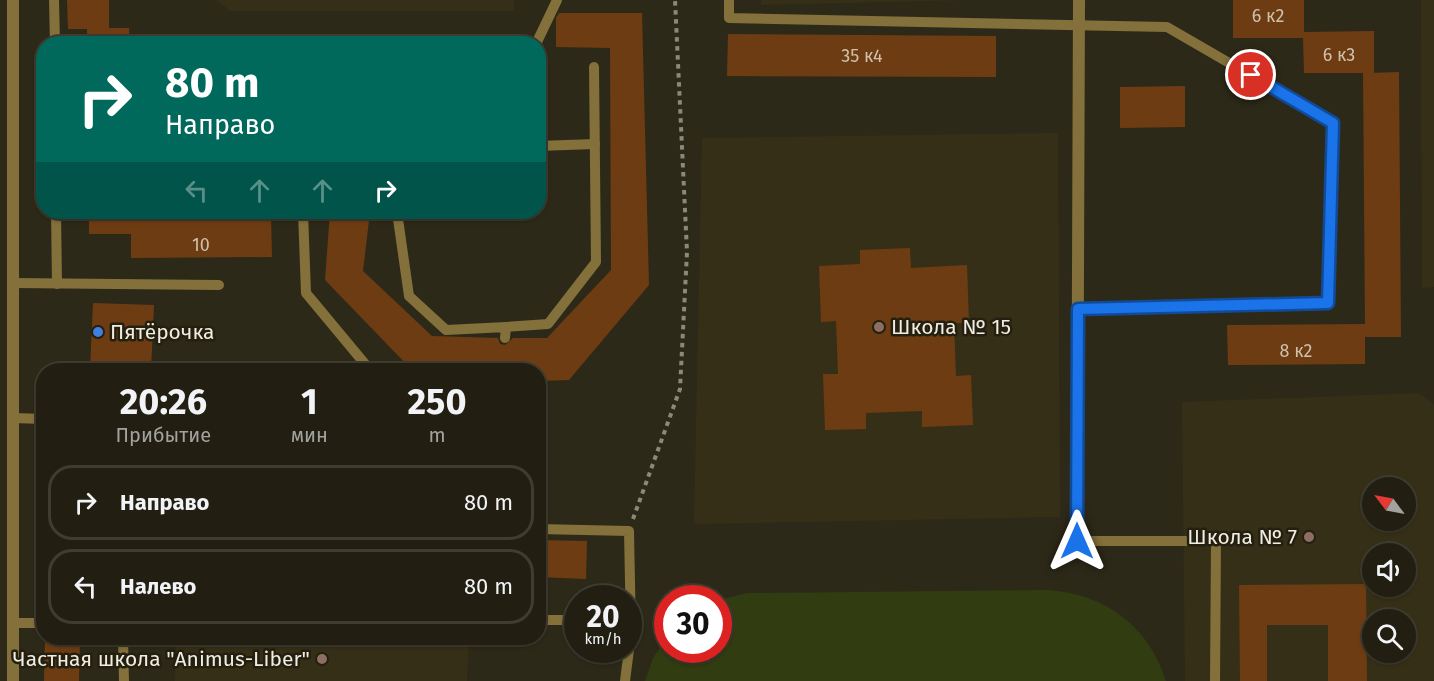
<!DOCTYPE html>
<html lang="ru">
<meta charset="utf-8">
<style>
body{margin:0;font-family:"Fira Sans",sans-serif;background:#2e2c20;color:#f1f3f6;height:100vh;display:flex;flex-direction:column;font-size:22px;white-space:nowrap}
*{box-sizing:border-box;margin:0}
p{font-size:20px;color:#a2a29f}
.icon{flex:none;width:33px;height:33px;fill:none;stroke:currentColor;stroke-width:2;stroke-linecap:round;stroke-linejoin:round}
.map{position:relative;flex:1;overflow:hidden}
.drawer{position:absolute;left:36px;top:363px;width:510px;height:282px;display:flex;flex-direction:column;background:#221f12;border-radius:24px;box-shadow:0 2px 4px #0004,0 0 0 2px #3f3d32}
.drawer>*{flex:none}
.top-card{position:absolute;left:36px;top:36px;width:510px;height:183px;border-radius:24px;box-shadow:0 2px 4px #0004,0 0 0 2px #3f3d32;background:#00695c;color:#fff;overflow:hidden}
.needle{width:39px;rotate:302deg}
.tools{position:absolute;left:1362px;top:477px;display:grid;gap:12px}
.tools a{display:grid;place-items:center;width:54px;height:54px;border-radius:50%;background:#221f12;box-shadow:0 2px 4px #0004,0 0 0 2px #3f3d32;font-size:30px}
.speed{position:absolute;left:564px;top:585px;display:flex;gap:12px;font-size:30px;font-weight:700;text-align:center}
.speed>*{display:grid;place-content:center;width:78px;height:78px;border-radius:50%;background:#221f12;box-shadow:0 2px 4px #0004,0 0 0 2px #3f3d32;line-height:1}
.speed small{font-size:15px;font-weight:400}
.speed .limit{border:9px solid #d22;background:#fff;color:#111}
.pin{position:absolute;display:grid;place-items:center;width:51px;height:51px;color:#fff;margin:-26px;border:3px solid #fff;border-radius:50%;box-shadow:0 2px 6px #0007}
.me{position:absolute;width:66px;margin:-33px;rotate:0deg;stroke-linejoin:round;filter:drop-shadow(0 0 4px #0008)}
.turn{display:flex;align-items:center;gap:21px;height:126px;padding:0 30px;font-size:27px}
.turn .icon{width:78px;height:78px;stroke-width:2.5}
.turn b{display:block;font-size:42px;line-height:51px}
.lanes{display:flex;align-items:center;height:57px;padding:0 30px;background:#0003;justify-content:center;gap:30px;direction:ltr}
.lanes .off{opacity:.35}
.eta{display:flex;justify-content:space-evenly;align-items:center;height:102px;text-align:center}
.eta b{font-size:36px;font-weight:700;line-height:42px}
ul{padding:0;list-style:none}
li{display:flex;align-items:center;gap:18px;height:75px;margin:0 12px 9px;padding:0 18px;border:3px solid #3f3d32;border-radius:24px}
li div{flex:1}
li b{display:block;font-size:22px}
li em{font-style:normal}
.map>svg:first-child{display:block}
.built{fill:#362f17;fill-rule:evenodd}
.green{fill:#313c10}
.building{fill:#6e3c12}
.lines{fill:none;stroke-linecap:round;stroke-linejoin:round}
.path{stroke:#8c887a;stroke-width:4;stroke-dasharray:4.5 4.5;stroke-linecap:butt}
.service{stroke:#83703a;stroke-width:10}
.minor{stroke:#83703a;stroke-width:12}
.route-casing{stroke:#114b97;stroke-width:15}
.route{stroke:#1a73e8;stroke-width:10}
.education-dot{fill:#8d6e63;stroke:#241f0f;stroke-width:2}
.shop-dot{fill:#3f7fe0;stroke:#241f0f;stroke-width:2}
.labels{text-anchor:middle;stroke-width:5;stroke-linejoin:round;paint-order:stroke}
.number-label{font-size:18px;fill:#cfc0ad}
.poi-label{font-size:21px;fill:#efece1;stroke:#241f0f;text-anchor:start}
</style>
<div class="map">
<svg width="1434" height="681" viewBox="0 0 1434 681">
<rect width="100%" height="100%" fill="#2d2918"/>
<g class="built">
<path d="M 217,0 L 514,0 L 514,11 L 230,11 Z"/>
<path d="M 761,0 L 968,0 L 761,5 Z"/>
<path d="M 1421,0 L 1434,0 L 1434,287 L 1422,288 Z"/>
<path d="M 1058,133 L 1060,517 L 694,524 L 702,138 Z"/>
<path d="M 1419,393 L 1434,404 L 1434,681 L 1185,681 L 1182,402 ZM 1372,488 L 1406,488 L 1406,520 L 1372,520 ZM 1372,554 L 1406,554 L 1406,586 L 1372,586 ZM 1372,620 L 1406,620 L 1406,652 L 1372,652 Z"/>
<path d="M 176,638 L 469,638 L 467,681 L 175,681 Z"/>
</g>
<path class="green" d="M 1049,590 C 1106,595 1148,625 1166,681 L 645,681 L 653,658 L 667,637 L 668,650 L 718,650 L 719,600 L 747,593 L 766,593 Z"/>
<g class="building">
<path d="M 67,0 L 109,0 L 109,28 L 129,28 L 130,44 L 87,44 L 87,29 L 68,29 Z"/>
<path d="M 1233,0 L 1304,0 L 1304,32 L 1374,31 L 1374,73 L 1369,73 L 1399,72 L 1401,337 L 1365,337 L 1365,364 L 1228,365 L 1227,325 L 1365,324 L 1363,73 L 1304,73 L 1303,38 L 1233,38 Z"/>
<path d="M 559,13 L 642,13 L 649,285 L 569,380 L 538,381 L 538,370 L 412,370 L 325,280 L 330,212 L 370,212 L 363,271 L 432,336 L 498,338 L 500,344 L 505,345 L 513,338 L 547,338 L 611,270 L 610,48 L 556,47 L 556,18 Z"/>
<path d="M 728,34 L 996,36 L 996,77 L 727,76 Z"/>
<path d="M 1185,86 L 1185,127 L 1120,128 L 1120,87 Z"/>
<path d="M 89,212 L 131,212 L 131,217 L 271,216 L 272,257 L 131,258 L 131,234 L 89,234 Z"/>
<path d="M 910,248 L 911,268 L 967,265 L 969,323 L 954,323 L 956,376 L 971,375 L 973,425 L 922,427 L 922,411 L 866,413 L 866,429 L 825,430 L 823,374 L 838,374 L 836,321 L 821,322 L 819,266 L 860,264 L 860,250 Z"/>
<path d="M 93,303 L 154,305 L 151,370 L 90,370 Z"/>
<path d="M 538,540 L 587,541 L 586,579 L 538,577 Z"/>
<path d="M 1366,584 L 1367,681 L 1328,681 L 1328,625 L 1267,625 L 1267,681 L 1240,681 L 1239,585 Z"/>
<path d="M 45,638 L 80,639 L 79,681 L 44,681 Z"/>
</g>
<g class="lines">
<path class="path" d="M 633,519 L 680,389 L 687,252 L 675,0"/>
<g class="service">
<path d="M 54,0 L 55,44"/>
<path d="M 729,0 L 729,18 L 1167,27 L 1333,123 L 1328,303 L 1078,309"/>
<path d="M 536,44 L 557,0"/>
<path d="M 538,146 L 595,144"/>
<path d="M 56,212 L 57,284"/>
<path d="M 303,212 L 306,293 L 370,370"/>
<path d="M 397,212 L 409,296 L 446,330 L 506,327 L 505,338"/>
<path d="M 13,283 L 219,285"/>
<path d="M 506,327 L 548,324 L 596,262 L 594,67"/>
<path d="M 13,418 L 44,419"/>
<path d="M 538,529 L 629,531 L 631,634 L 625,681"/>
<path d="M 1077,541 L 1216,541 L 1215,681"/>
<path d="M 538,620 L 578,620"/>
<path d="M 13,623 L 44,623"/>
<path d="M 123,638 L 124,681"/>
</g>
<g class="minor">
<path d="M 13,0 L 13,681"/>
<path d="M 1077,541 L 1079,0"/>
</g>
</g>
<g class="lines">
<defs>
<path id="route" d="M 1077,541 L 1078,309 L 1328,303 L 1333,123 L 1251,75"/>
</defs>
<use href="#route" class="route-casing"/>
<use href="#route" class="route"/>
</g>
<g class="education-dot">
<circle cx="879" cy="327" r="6"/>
<circle cx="1309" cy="537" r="6"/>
<circle cx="322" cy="659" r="6"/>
</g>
<circle class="shop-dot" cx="98" cy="332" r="6"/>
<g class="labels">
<g class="number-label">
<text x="1268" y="22">6 к2</text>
<text x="1339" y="61">6 к3</text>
<text x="862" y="62">35 к4</text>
<text x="201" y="251">10</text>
<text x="1296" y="357">8 к2</text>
</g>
<g class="poi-label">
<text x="891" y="334">Школа № 15</text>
<text x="110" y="339">Пятёрочка</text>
<text x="1297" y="544" text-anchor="end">Школа № 7</text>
<text x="310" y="666" text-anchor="end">Частная школа "Animus-Liber"</text>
</g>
</g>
</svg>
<div class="tools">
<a><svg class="needle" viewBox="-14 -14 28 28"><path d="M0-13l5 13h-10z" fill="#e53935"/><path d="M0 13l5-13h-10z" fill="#a2a29f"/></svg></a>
<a><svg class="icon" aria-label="sound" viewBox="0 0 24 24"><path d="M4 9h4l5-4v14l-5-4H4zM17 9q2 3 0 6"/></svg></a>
<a><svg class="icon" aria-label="search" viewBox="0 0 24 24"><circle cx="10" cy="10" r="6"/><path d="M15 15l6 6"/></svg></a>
</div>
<div class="speed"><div>20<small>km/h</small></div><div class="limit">30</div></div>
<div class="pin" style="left:1251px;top:75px;background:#d93025"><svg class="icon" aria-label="arrive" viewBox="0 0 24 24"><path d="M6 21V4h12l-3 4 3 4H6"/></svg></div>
<svg class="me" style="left:1077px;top:541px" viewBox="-20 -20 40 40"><path d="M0-17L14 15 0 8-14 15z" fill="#1a73e8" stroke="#fff" stroke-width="4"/></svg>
<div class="top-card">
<div class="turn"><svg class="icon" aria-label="right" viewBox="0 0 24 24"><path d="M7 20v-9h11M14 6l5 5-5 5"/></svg><div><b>80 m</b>Направо</div></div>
<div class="lanes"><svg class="icon off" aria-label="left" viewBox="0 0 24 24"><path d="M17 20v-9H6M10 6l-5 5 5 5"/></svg><svg class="icon off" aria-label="ahead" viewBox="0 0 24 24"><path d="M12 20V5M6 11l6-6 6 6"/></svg><svg class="icon off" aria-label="ahead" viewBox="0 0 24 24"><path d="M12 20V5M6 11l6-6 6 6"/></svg><svg class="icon" aria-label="right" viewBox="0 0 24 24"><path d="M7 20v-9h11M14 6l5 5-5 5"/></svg></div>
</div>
<section class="drawer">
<div class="eta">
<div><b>20:26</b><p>Прибытие</p></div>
<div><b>1</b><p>мин</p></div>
<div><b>250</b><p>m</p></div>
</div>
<ul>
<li><svg class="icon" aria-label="right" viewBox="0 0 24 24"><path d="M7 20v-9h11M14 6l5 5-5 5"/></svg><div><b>Направо</b></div><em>80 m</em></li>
<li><svg class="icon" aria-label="left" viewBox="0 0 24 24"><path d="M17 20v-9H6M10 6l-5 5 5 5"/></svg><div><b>Налево</b></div><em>80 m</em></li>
</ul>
</section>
</div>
